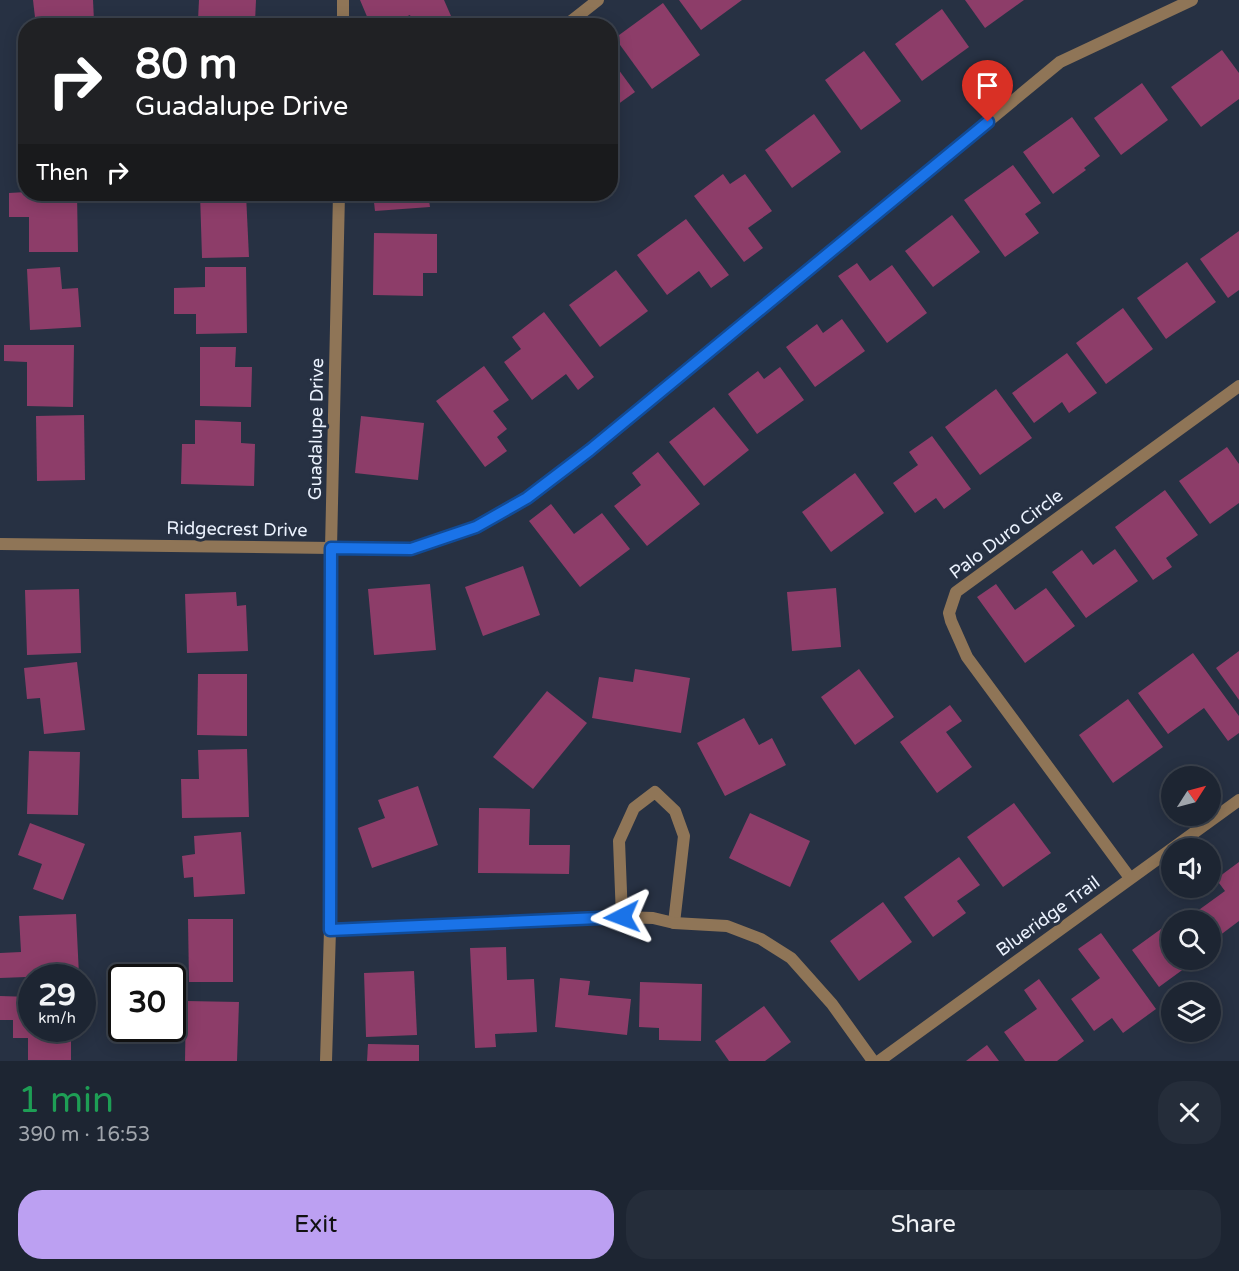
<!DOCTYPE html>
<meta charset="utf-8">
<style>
body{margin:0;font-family:"Varela Round",sans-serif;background:#252d3a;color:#f1f3f6;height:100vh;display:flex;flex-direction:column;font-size:22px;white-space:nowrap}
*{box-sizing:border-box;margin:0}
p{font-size:20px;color:#a0a5ac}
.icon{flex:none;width:33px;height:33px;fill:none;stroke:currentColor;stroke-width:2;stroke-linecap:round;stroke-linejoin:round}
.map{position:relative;height:1061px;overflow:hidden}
.drawer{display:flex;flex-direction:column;background:#1d2532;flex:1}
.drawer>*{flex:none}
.top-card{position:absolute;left:18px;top:18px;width:600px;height:183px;border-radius:24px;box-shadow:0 3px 15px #0003,0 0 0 2px #3b424d;background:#202124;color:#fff;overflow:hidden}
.needle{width:39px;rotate:54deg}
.controls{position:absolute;left:1161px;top:766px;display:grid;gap:12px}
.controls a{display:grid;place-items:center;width:60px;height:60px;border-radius:50%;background:#1d2532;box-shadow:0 3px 15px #0003,0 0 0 2px #3b424d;font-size:30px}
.speed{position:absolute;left:18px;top:964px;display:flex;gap:12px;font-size:30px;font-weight:700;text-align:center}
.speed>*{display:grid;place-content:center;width:78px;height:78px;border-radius:50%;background:#1d2532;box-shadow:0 3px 15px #0003,0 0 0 2px #3b424d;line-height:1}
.speed small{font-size:15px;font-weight:400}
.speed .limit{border:3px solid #111;border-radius:9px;background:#fff;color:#111}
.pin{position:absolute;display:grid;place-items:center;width:51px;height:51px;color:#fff;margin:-62px -26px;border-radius:50% 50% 50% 0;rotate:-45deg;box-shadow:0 0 6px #0007}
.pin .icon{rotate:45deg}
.me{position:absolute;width:66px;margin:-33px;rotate:267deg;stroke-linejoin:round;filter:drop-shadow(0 0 4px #0008)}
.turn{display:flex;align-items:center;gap:21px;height:126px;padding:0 18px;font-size:27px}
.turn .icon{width:78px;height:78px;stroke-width:2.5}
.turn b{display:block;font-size:42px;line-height:51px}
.then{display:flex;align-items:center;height:57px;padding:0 18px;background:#0003;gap:12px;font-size:22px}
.round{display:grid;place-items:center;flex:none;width:63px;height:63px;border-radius:24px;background:#252d3a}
.summary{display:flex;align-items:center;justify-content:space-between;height:102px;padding:0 18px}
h1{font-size:36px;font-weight:600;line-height:45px;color:#1e9e55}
.button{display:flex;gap:12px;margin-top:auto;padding:12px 18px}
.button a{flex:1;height:69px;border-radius:24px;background:#bca0f2;color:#111;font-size:24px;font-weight:600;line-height:69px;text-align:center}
.button a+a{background:#252d3a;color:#f1f3f6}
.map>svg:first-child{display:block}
.building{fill:#8d3d69}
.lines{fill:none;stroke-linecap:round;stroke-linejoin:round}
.street{stroke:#8f7557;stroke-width:12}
.route-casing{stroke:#114b97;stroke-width:15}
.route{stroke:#1a73e8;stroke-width:10}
.labels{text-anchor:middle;stroke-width:6;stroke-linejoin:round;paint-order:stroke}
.street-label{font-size:18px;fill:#ebf2fe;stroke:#273143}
</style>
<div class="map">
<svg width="1239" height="1061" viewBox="0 0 1239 1061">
<rect width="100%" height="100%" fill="#273143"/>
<g class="building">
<path d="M 33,0 L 93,0 L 94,21 L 36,26 Z"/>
<path d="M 199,0 L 256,0 L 255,22 L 198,20 Z"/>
<path d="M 360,0 L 444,0 L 451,16 L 428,26 L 414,26 L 410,15 L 384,26 L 371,26 Z"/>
<path d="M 679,0 L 742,0 L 701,30 Z"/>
<path d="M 965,0 L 1024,0 L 985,28 Z"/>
<path d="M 663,3 L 700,55 L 652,89 L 615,38 Z"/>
<path d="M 942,9 L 969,47 L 922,81 L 895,44 Z"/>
<path d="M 1222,50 L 1239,73 L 1239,99 L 1201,127 L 1171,87 Z"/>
<path d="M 864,51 L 901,101 L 861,130 L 825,80 Z"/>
<path d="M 610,58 L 635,92 L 610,110 Z"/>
<path d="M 1142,83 L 1168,120 L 1121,155 L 1094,118 Z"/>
<path d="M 814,114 L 841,152 L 792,188 L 765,150 Z"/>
<path d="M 1072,117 L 1100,156 L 1084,168 L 1086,170 L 1053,194 L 1023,152 Z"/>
<path d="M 1013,165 L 1041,203 L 1025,214 L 1039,233 L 1005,257 L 964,200 Z"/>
<path d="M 723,174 L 730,184 L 745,174 L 772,211 L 748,228 L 763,248 L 744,262 L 694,196 Z"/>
<path d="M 26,192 L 77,194 L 78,252 L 29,252 L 29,217 L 9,217 L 9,193 Z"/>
<path d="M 200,194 L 246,194 L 249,257 L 202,258 Z"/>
<path d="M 373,194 L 428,194 L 430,207 L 375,211 Z"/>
<path d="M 952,215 L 980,252 L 933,287 L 905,251 Z"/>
<path d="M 686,219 L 729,275 L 711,288 L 699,271 L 667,295 L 637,255 Z"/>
<path d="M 1239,231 L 1239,290 L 1228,298 L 1200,259 Z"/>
<path d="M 374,233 L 437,234 L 437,273 L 423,273 L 423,296 L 373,295 Z"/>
<path d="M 1187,262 L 1216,302 L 1166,339 L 1137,298 Z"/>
<path d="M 857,263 L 870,281 L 892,265 L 927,313 L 887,343 L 838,276 Z"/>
<path d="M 60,267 L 62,289 L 78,288 L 81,327 L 30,330 L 27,269 Z"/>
<path d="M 205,267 L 246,267 L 247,333 L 196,334 L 196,314 L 174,314 L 174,288 L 205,287 Z"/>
<path d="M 616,270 L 648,311 L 600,347 L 569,305 Z"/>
<path d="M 1123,308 L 1153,349 L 1106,384 L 1076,343 Z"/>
<path d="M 544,312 L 594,377 L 578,390 L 566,374 L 532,400 L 504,362 L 521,349 L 512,337 Z"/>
<path d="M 842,319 L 865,351 L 815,387 L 786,347 L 817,324 L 823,333 Z"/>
<path d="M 4,345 L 74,345 L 73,407 L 27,406 L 27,362 L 4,361 Z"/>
<path d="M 200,347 L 236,347 L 235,367 L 252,367 L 251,407 L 200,406 Z"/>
<path d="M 1067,353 L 1097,393 L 1069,413 L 1062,402 L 1034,423 L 1012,393 Z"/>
<path d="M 484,366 L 509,400 L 493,411 L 507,429 L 497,437 L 507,451 L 485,467 L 436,401 Z"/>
<path d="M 780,367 L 804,400 L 757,434 L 728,394 L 758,371 L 764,379 Z"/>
<path d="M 996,389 L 1032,438 L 980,475 L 945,427 Z"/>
<path d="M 714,407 L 749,450 L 704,486 L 669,442 Z"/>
<path d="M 84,415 L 85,480 L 37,481 L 36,416 Z"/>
<path d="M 361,416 L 424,423 L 418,480 L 355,473 Z"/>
<path d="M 195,420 L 241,422 L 241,443 L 255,444 L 254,486 L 181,484 L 182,444 L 195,444 Z"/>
<path d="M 932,436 L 971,489 L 944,509 L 936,498 L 915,513 L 893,483 L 918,465 L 909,452 Z"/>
<path d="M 1227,447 L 1239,464 L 1239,503 L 1210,524 L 1179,481 Z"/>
<path d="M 658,452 L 700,504 L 647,546 L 614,506 L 641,485 L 632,473 Z"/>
<path d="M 855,473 L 884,513 L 831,552 L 802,512 Z"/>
<path d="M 1165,490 L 1198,535 L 1166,558 L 1172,567 L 1153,580 L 1115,527 Z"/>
<path d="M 551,504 L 574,534 L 602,513 L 630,549 L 580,587 L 529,521 Z"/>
<path d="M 1115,549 L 1138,581 L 1086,618 L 1052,572 L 1082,550 L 1093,565 Z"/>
<path d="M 523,566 L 540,615 L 483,636 L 465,587 Z"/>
<path d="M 430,584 L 436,650 L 374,655 L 368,589 Z"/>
<path d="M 996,584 L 1015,610 L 1046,588 L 1075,626 L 1025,663 L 977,597 Z"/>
<path d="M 836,588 L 841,647 L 792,651 L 787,592 Z"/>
<path d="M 79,589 L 81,653 L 27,655 L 25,590 Z"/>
<path d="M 236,592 L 237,606 L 246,605 L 248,651 L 187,653 L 185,594 Z"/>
<path d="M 1239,651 L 1239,700 L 1216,668 Z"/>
<path d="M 1193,653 L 1239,716 L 1239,733 L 1228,741 L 1204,708 L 1168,734 L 1138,693 Z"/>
<path d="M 77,662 L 85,730 L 44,734 L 40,698 L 27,699 L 24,668 Z"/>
<path d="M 635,669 L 690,678 L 681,733 L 592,718 L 599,677 L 633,682 Z"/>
<path d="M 859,669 L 894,717 L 855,745 L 821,697 Z"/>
<path d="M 198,674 L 247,674 L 247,736 L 197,735 Z"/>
<path d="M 547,691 L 587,723 L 533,789 L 493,757 Z"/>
<path d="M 1128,699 L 1163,747 L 1113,783 L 1079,735 Z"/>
<path d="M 950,705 L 962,721 L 946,732 L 972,767 L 937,793 L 900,742 Z"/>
<path d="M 744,718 L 759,745 L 772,738 L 786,765 L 725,796 L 697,743 Z"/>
<path d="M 247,749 L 249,817 L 182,818 L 181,779 L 199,779 L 198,750 Z"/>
<path d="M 29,751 L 80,752 L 78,815 L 27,814 Z"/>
<path d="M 418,786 L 438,845 L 372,868 L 358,828 L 385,818 L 378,800 Z"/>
<path d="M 1014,803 L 1051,853 L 1003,887 L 967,837 Z"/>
<path d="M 479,808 L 530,809 L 529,845 L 570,845 L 569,874 L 478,873 Z"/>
<path d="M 750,813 L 810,841 L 790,887 L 729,858 Z"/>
<path d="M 30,823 L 85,844 L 63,900 L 33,889 L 42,864 L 18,855 Z"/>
<path d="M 241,832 L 245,894 L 194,897 L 193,877 L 184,878 L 182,856 L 195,854 L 194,836 Z"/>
<path d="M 959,857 L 980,885 L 957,901 L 966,913 L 933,937 L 904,897 Z"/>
<path d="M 1239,862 L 1239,921 L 1215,939 L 1210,932 L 1210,921 L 1202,921 L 1196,912 L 1225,891 L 1216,879 Z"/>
<path d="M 883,902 L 912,942 L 859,981 L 830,941 Z"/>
<path d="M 76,914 L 79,975 L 0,978 L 0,953 L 21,952 L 19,916 Z"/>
<path d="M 1181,915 L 1185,921 L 1172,921 Z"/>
<path d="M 188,919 L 233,919 L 233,982 L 189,982 Z"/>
<path d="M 1172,921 L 1172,960 L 1196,960 L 1159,987 L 1132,950 Z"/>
<path d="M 1101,933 L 1156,1009 L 1123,1033 L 1112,1018 L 1094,1031 L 1071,999 L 1100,978 L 1078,949 Z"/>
<path d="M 506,947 L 507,980 L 534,979 L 537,1032 L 495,1034 L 496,1047 L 475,1048 L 470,948 Z"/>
<path d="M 414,971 L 417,1035 L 366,1037 L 364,973 Z"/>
<path d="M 560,978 L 590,981 L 588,995 L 631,999 L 627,1035 L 555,1027 Z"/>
<path d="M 1039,979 L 1084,1041 L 1057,1061 L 1025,1061 L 1004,1032 L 1037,1009 L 1024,990 Z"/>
<path d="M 640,982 L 702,984 L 701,1041 L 659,1040 L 659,1028 L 639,1027 Z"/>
<path d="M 0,996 L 32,997 L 32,1029 L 71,1029 L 71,1060 L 28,1060 L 28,1038 L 13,1038 L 13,1020 L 0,1020 Z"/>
<path d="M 186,1001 L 239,1002 L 237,1061 L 185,1061 Z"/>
<path d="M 764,1006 L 791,1042 L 765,1061 L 729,1061 L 715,1041 Z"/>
<path d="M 368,1044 L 419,1045 L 419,1061 L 367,1061 Z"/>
<path d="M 987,1045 L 999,1061 L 966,1061 Z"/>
</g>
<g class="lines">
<g class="street">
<path d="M 343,26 L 343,0"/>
<path d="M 565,26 L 598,0"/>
<path d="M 0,544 L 411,549 L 476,527 L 527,498 L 590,450 L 1060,62 L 1192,0"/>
<path d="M 1130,878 L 967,657 L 951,621 L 949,613 L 956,592 L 1239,386"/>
<path d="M 622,917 L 619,841 L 634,808 L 655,792 L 675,811 L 684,836 L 674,923"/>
<path d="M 330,930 L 622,917 L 653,918 L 674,923 L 727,926 L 761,939 L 791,958 L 832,1004 L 873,1061"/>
<path d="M 326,1061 L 330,930 L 331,548 L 339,194"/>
<path d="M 879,1061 L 1239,800"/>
</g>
</g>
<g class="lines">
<defs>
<path id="route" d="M 622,917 L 330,930 L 331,548 L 411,549 L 476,527 L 527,498 L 590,450 L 988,122"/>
</defs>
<use href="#route" class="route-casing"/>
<use href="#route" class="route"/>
</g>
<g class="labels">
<g class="street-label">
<text transform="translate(316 429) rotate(-89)" y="6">Guadalupe Drive</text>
<text transform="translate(237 529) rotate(1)" y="6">Ridgecrest Drive</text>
<text transform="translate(1006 534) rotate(-37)" y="6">Palo Duro Circle</text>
<text transform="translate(1048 916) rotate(-36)" y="6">Blueridge Trail</text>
</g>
</g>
</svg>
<div class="controls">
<a><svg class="needle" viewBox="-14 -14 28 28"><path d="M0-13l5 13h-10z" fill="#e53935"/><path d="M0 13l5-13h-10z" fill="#a0a5ac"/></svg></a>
<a><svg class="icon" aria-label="sound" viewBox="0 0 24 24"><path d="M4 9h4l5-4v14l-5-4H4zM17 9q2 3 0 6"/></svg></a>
<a><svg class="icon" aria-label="search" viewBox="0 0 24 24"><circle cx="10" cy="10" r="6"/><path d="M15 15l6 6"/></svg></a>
<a><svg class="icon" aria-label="layers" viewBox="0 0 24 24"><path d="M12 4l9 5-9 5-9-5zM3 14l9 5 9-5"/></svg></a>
</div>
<div class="speed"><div>29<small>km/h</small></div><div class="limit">30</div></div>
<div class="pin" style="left:988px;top:122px;background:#d93025"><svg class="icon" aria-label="arrive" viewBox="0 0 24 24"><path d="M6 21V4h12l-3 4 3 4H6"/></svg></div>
<svg class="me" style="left:622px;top:917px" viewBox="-20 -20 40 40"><path d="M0-17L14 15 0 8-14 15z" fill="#1a73e8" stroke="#fff" stroke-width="4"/></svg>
<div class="top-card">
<div class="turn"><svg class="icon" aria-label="right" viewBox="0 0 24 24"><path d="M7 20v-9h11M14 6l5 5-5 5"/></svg><div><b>80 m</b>Guadalupe Drive</div></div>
<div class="then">Then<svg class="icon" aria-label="right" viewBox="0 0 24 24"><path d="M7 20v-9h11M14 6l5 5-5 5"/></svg></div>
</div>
</div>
<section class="drawer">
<div class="summary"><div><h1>1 min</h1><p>390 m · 16:53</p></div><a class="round"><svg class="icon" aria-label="close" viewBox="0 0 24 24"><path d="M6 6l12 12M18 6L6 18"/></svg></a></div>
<div class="button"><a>Exit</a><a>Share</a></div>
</section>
